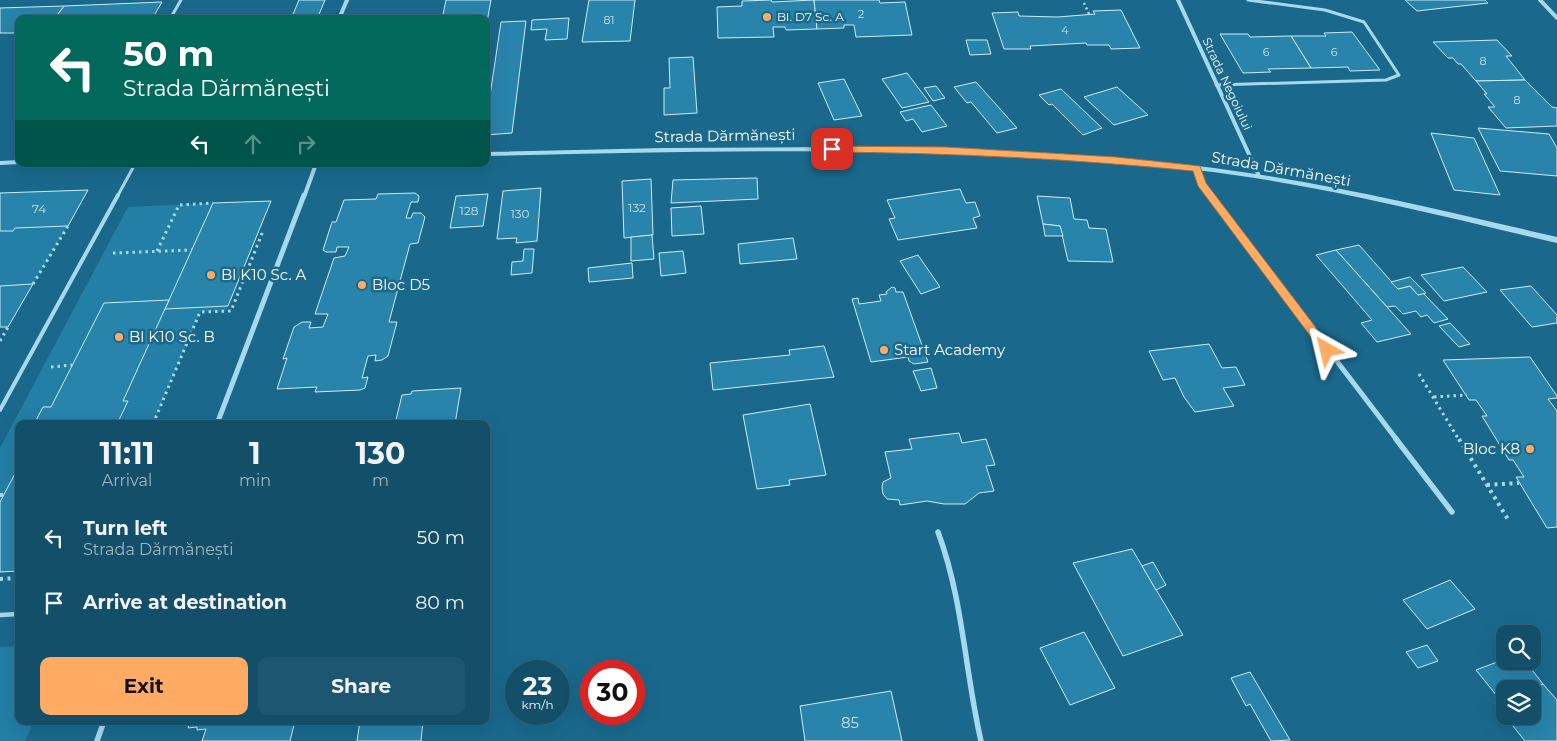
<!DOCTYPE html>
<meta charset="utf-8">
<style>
body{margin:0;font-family:Montserrat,sans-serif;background:#1d5670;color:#f1f3f6;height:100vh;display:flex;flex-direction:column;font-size:19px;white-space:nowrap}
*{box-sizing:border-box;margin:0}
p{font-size:16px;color:#9db5c1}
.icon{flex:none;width:28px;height:28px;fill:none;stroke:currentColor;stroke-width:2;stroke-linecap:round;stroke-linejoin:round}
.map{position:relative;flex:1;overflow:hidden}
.sheet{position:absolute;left:15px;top:420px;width:475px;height:305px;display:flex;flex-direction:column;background:#144f6a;border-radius:10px;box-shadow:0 5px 20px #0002,0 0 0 1px #33667e}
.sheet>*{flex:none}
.guide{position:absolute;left:15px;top:15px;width:475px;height:152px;border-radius:10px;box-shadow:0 5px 20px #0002,0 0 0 1px #33667e;background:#00695c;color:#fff;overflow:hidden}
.tools{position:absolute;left:1496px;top:625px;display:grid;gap:10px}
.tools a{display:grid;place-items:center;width:45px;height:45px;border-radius:10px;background:#144f6a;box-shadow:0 5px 20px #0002,0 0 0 1px #33667e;font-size:25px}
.speed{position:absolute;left:505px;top:660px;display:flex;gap:10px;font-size:25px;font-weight:700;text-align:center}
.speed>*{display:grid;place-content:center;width:65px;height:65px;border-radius:50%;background:#144f6a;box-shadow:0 5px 20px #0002,0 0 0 1px #33667e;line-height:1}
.speed small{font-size:12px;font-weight:400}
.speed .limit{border:8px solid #d22;background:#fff;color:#111}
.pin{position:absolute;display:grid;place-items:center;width:42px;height:42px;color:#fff;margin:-21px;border-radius:10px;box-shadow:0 2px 8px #0006}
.me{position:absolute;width:55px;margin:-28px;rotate:323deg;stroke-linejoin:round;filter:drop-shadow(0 0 4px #0008)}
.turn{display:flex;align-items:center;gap:18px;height:105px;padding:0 25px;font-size:22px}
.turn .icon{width:65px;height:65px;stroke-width:2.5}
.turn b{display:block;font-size:35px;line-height:42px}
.lanes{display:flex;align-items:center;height:48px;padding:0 25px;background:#0003;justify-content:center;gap:25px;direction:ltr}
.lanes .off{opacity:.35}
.eta{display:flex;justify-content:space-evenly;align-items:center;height:85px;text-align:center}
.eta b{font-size:30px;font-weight:700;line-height:35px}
.button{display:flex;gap:10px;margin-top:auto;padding:10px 25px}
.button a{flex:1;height:58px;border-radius:10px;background:#ffab63;color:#111;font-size:20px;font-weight:700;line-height:58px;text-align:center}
.button a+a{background:#1d5670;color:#f1f3f6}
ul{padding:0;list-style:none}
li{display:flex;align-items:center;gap:15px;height:65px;padding:0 25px}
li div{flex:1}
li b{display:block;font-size:19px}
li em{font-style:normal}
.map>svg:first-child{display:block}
.green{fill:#237fa6}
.building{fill:#2984ab;stroke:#ccecfa}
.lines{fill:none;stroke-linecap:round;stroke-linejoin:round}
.path-far2{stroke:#a7d9ee;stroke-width:2.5;stroke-dasharray:2 3;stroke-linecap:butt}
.path-far1{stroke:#a7d9ee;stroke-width:3;stroke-dasharray:2.5 4;stroke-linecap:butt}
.path{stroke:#a7d9ee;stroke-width:4;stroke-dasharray:3 4.5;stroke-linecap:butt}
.service-far2{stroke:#a7d9ee;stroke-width:3}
.service-far1{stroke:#a7d9ee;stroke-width:4}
.service{stroke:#a7d9ee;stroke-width:4.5}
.minor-far2{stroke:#a7d9ee;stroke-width:4}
.minor-far1{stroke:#a7d9ee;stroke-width:5}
.minor{stroke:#a7d9ee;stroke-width:5.5}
.tertiary{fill:#a7d9ee;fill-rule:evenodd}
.route{fill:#ffab63;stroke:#a66f40}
.poi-dot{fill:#ffab63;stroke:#1a698d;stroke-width:2}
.labels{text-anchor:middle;stroke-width:5;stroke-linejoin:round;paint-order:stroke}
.far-number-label{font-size:11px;fill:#cae0ea}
.far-poi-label{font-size:12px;fill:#fff;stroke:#1a698d;text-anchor:start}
.far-street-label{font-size:12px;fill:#fff;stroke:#1a698d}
.number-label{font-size:12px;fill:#cae0ea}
.street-label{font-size:15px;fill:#fff;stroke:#1a698d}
.poi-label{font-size:15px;fill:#fff;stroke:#1a698d;text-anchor:start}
.near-number-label{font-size:15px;fill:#cae0ea}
</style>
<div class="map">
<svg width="1557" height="741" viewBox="0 0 1557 741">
<rect width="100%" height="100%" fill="#1a698d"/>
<g class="green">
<path d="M 213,203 L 169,300 L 104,303 L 51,407 L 34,424 L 19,424 L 19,466 L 0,502 L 0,448 L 128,207 Z"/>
<path d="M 68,226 L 33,284 L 0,286 L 0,229 L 1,231 L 13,231 L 15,228 Z"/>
<path d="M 228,306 L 226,311 L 200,312 L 153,424 L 118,424 L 128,401 L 123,401 L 165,309 Z"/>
<path d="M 19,646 L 19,675 L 16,681 L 19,682 L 19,721 L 34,721 L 25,741 L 0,741 L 0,647 Z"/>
</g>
<g class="building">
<path d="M 299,0 L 325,0 L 317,19 L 291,19 Z"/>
<path d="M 446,0 L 491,0 L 487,22 L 486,19 L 442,19 Z"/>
<path d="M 589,0 L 635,0 L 630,41 L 582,42 Z"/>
<path d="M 771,0 L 772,2 L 814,0 L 817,29 L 786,30 L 785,27 L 773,27 L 774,37 L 718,38 L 717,7 L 742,6 L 742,1 Z"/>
<path d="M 814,0 L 879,0 L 880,3 L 905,2 L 912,35 L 856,37 L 854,25 L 844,25 L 844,28 L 817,29 Z"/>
<path d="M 1405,0 L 1485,0 L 1488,3 L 1417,11 Z"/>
<path d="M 162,2 L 152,19 L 54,19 L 64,6 Z"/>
<path d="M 64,6 L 54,19 L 19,19 L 19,33 L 0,33 L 0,8 Z"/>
<path d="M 1121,10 L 1140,48 L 1111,49 L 1109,45 L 1087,45 L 1086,43 L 1030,46 L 1031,49 L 1004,49 L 992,13 L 1018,12 L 1019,16 L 1058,17 L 1095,14 L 1093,11 Z"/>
<path d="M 569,18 L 567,39 L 545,40 L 547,29 L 531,30 L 532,20 Z"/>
<path d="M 526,21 L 512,133 L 486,135 L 486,122 L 501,22 Z"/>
<path d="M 1352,32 L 1380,70 L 1350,71 L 1348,67 L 1311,68 L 1291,36 L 1326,36 L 1324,33 Z"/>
<path d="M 1220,34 L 1248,34 L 1250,37 L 1291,36 L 1311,68 L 1268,69 L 1271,72 L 1243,73 Z"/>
<path d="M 966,40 L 987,40 L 991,54 L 970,55 Z"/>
<path d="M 1497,40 L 1512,56 L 1506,56 L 1525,80 L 1476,81 L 1461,64 L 1458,64 L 1453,58 L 1448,58 L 1433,42 Z"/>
<path d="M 693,57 L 697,113 L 664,115 L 664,88 L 670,88 L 669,58 Z"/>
<path d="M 907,73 L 929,102 L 902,108 L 882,79 Z"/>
<path d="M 844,79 L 862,116 L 834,120 L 818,83 Z"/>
<path d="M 1525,80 L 1552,107 L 1557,108 L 1557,126 L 1506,128 L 1488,107 L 1495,107 L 1484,94 L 1487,94 L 1476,81 Z"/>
<path d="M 976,82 L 1017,128 L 997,133 L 971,102 L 967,103 L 954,87 Z"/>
<path d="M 936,86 L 945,98 L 933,101 L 924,88 Z"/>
<path d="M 1117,87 L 1148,115 L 1114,125 L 1084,97 Z"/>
<path d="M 1061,89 L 1102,128 L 1083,135 L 1052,104 L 1049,105 L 1039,95 Z"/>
<path d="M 931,105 L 947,126 L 922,132 L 913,119 L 906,121 L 900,112 Z"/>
<path d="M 1478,128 L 1549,134 L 1557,148 L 1557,176 L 1500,171 Z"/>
<path d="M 1431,133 L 1474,138 L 1500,195 L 1454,190 Z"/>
<path d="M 757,178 L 758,199 L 671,203 L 673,180 Z"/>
<path d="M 651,179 L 653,235 L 624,238 L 622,181 Z"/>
<path d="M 541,188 L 537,241 L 516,243 L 517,238 L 497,239 L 503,191 Z"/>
<path d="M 960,189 L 966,203 L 975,202 L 980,216 L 973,218 L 977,228 L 898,240 L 889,219 L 895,218 L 887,200 Z"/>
<path d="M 88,190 L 68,226 L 15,228 L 13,231 L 0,231 L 0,193 Z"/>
<path d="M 415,193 L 419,196 L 418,202 L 411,202 L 406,218 L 411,218 L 413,213 L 421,213 L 425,217 L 418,243 L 410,244 L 389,322 L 397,322 L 388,356 L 382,360 L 375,361 L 376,355 L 368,356 L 362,378 L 368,377 L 365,388 L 360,390 L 315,392 L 317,387 L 277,389 L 287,358 L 283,359 L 294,327 L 302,322 L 311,322 L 309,328 L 323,327 L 328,314 L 315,314 L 334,258 L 345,256 L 349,247 L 337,247 L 336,252 L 326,252 L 323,250 L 332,222 L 336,222 L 344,200 L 376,199 L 378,194 Z"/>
<path d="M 488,194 L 483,226 L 450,228 L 456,196 Z"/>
<path d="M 1037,196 L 1070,198 L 1074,219 L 1087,220 L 1089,228 L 1106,229 L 1113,262 L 1068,261 L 1060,226 L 1043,224 Z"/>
<path d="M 271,201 L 228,306 L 165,309 L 213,203 Z"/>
<path d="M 701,206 L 704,234 L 672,236 L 671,208 Z"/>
<path d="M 1043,224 L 1060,226 L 1063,236 L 1045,236 Z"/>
<path d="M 652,235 L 654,259 L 631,261 L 631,237 Z"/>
<path d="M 793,238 L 797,259 L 740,264 L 738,244 Z"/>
<path d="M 1359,245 L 1398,289 L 1410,286 L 1418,295 L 1423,293 L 1448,319 L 1434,323 L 1427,315 L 1421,317 L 1416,311 L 1403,314 L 1395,306 L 1387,307 L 1336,250 Z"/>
<path d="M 524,249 L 534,249 L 532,273 L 511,275 L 512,262 L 523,261 Z"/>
<path d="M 1336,250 L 1387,307 L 1411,334 L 1377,342 L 1361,323 L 1372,320 L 1316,255 Z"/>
<path d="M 683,251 L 686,273 L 661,276 L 659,253 Z"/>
<path d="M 918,255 L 940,287 L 921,294 L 900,261 Z"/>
<path d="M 632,263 L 633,278 L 589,282 L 588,268 Z"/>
<path d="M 1463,267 L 1487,292 L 1444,301 L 1421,275 Z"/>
<path d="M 1410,277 L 1426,293 L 1418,295 L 1410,286 L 1398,289 L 1391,282 Z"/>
<path d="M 33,284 L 8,327 L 0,327 L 0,286 Z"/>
<path d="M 1531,286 L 1557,315 L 1557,323 L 1532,327 L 1500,290 Z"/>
<path d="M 892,287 L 895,288 L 896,292 L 903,292 L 928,362 L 914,364 L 909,361 L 908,357 L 871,362 L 852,299 L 858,298 L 859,304 L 881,301 L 879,295 L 887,294 L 886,292 Z"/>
<path d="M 169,300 L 123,401 L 128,401 L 119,420 L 34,424 L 43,407 L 51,407 L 104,303 Z"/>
<path d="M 1450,323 L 1470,344 L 1459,347 L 1439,326 Z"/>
<path d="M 1209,344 L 1222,368 L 1236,367 L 1245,385 L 1223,388 L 1234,406 L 1195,412 L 1184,397 L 1175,378 L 1163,380 L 1149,351 Z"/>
<path d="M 824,346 L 834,377 L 713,390 L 710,363 L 790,355 L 789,350 Z"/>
<path d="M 1530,357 L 1557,396 L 1557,398 L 1548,399 L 1557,411 L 1557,527 L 1547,528 L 1516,477 L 1524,477 L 1513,460 L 1509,460 L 1482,416 L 1487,416 L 1476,400 L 1469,400 L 1443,360 Z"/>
<path d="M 931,368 L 937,388 L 921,391 L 913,371 Z"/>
<path d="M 461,388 L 455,424 L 395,424 L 402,395 L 411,394 L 412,391 Z"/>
<path d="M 810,404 L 826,475 L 789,480 L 790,485 L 757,489 L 743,415 Z"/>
<path d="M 119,420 L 118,424 L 54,424 Z"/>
<path d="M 959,433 L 962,443 L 986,439 L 995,465 L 986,466 L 994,491 L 979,493 L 965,504 L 944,504 L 927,501 L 900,505 L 899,500 L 887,499 L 883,494 L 882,487 L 883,482 L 891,478 L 885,452 L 912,449 L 909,439 Z"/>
<path d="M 19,466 L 19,571 L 0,572 L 0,502 Z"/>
<path d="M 1132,549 L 1183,635 L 1123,656 L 1073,563 Z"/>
<path d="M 1153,562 L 1166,585 L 1156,590 L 1142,566 Z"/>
<path d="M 1450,580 L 1475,609 L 1427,629 L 1403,600 Z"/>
<path d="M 1084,632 L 1115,688 L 1070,705 L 1040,648 Z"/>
<path d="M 1427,645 L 1438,661 L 1418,668 L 1406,652 Z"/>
<path d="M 1505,659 L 1505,661 L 1525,661 L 1543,684 L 1531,689 L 1505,689 L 1505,700 L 1501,701 L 1476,670 Z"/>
<path d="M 1250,672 L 1290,740 L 1271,741 L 1250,704 L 1246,706 L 1231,678 Z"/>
<path d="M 1543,684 L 1557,700 L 1557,741 L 1525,741 L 1505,716 L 1532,716 L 1531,689 Z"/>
<path d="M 891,691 L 902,741 L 805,741 L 800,706 Z"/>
<path d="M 1505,700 L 1505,716 L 1495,703 Z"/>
<path d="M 190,721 L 295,721 L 290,741 L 202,741 L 206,729 L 197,730 L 197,727 L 188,728 Z"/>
<path d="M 360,721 L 423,721 L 421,741 L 357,741 Z"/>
</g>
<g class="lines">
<path class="path-far2" d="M 1084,3 L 1089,14"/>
<g class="path-far1">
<path d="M 157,251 L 179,205 L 213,203"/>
<path d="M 113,253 L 192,250"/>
<path d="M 33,284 L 68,226"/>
<path d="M 0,341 L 8,327"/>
<path d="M 51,367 L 72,365"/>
<path d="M 1419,374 L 1459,440"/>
<path d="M 1434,397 L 1467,395"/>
<path d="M 153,424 L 200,312 L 231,311 L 263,231"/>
</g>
<g class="path">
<path d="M 1459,439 L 1509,521"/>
<path d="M 1487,485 L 1519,483"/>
<path d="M 0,495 L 4,495"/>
<path d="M 0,579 L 19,578"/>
</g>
<g class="service-far2">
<path d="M 170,19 L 181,0"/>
<path d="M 1216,85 L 1386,80 L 1399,75 L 1364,22 L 1325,10 L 1248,0"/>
<path d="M 117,197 L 135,164"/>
</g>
<path class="service-far1" d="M 0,410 L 118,195"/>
<path class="service" d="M 0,615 L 19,614"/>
<g class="minor-far2">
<path d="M 1178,0 L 1259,176"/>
<path d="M 1540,0 L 1557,18"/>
<path d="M 339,19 L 347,0"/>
<path d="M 1197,168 L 1201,184 L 1211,197"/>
<path d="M 304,197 L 316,164"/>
</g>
<g class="minor-far1">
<path d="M 1210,195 L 1397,440"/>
<path d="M 217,424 L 304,195"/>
</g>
<g class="minor">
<path d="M 1396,439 L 1452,512"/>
<path d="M 938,532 C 963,599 965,672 981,741"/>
<path d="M 97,741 L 104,721"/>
</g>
<g class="tertiary">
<path d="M 841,147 C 975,149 1109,152 1242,172 C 1348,187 1452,213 1557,237 L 1557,243 C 1437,215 1318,184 1196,170 C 960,144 723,151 486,156 L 486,152 L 664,148 Z"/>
<path d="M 19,160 L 19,164 L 21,164 L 0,165 L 0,161 Z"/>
</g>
</g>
<path class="route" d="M 828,146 L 946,147 L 1116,157 L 1200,166 L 1206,183 L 1333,350 L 1331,353 L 1323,353 L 1198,186 L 1193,171 C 1073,159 952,153 832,152 L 828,151 Z"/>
<g class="poi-dot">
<circle cx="767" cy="17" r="5"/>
<circle cx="211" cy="275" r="5"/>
<circle cx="362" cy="285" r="5"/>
<circle cx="119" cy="337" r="5"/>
<circle cx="884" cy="350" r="5"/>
<circle cx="1530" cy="449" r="5"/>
</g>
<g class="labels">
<g class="far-number-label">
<text x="861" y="18">2</text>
<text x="609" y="24">81</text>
<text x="1065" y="34">4</text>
<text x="1266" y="56">6</text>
<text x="1334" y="56">6</text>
<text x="1483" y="65">8</text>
<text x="1517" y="104">8</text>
</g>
<g class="far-poi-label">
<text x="777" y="21">Bl. D7 Sc. A</text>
</g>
<g class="far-street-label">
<text transform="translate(1227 84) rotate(65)" y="4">Strada Negoiului</text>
</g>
<g class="number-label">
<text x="637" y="212">132</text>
<text x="39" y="213">74</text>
<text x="469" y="215">128</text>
<text x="520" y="218">130</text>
</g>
<g class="street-label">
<text transform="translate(725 136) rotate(-1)" y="5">Strada Dărmănești</text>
<text transform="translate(1281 169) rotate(10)" y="5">Strada Dărmănești</text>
</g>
<g class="poi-label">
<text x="221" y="280">Bl K10 Sc. A</text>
<text x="372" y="290">Bloc D5</text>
<text x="129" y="342">Bl K10 Sc. B</text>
<text x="894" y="355">Start Academy</text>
<text x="1520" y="454" text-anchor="end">Bloc K8</text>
</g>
<g class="near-number-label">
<text x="850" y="728">85</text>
</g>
</g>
</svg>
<div class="tools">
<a><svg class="icon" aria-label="search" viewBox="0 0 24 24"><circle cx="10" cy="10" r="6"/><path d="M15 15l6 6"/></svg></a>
<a><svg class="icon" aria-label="layers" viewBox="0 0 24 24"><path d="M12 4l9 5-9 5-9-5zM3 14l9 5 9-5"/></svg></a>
</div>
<div class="speed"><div>23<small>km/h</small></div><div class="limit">30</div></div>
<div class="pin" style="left:832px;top:149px;background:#d93025"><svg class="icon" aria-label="arrive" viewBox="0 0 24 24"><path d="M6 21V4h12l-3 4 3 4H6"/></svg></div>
<svg class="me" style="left:1327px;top:350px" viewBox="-20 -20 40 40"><path d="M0-17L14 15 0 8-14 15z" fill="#ffab63" stroke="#fff" stroke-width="4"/></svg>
<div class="guide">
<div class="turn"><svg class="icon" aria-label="left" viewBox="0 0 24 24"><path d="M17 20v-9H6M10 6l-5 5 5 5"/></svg><div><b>50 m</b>Strada Dărmănești</div></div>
<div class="lanes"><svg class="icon" aria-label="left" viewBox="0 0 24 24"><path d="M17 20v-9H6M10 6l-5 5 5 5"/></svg><svg class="icon off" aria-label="ahead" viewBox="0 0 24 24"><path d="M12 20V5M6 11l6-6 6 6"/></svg><svg class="icon off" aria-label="right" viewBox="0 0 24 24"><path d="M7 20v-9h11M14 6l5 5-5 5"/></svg></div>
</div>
<section class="sheet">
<div class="eta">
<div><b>11:11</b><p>Arrival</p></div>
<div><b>1</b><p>min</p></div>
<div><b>130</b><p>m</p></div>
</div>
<ul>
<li><svg class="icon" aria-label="left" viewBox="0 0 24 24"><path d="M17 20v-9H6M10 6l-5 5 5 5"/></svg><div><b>Turn left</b><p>Strada Dărmănești</p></div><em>50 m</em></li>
<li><svg class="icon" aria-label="arrive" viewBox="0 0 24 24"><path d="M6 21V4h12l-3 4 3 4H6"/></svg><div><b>Arrive at destination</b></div><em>80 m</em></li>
</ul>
<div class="button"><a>Exit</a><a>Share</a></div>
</section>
</div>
